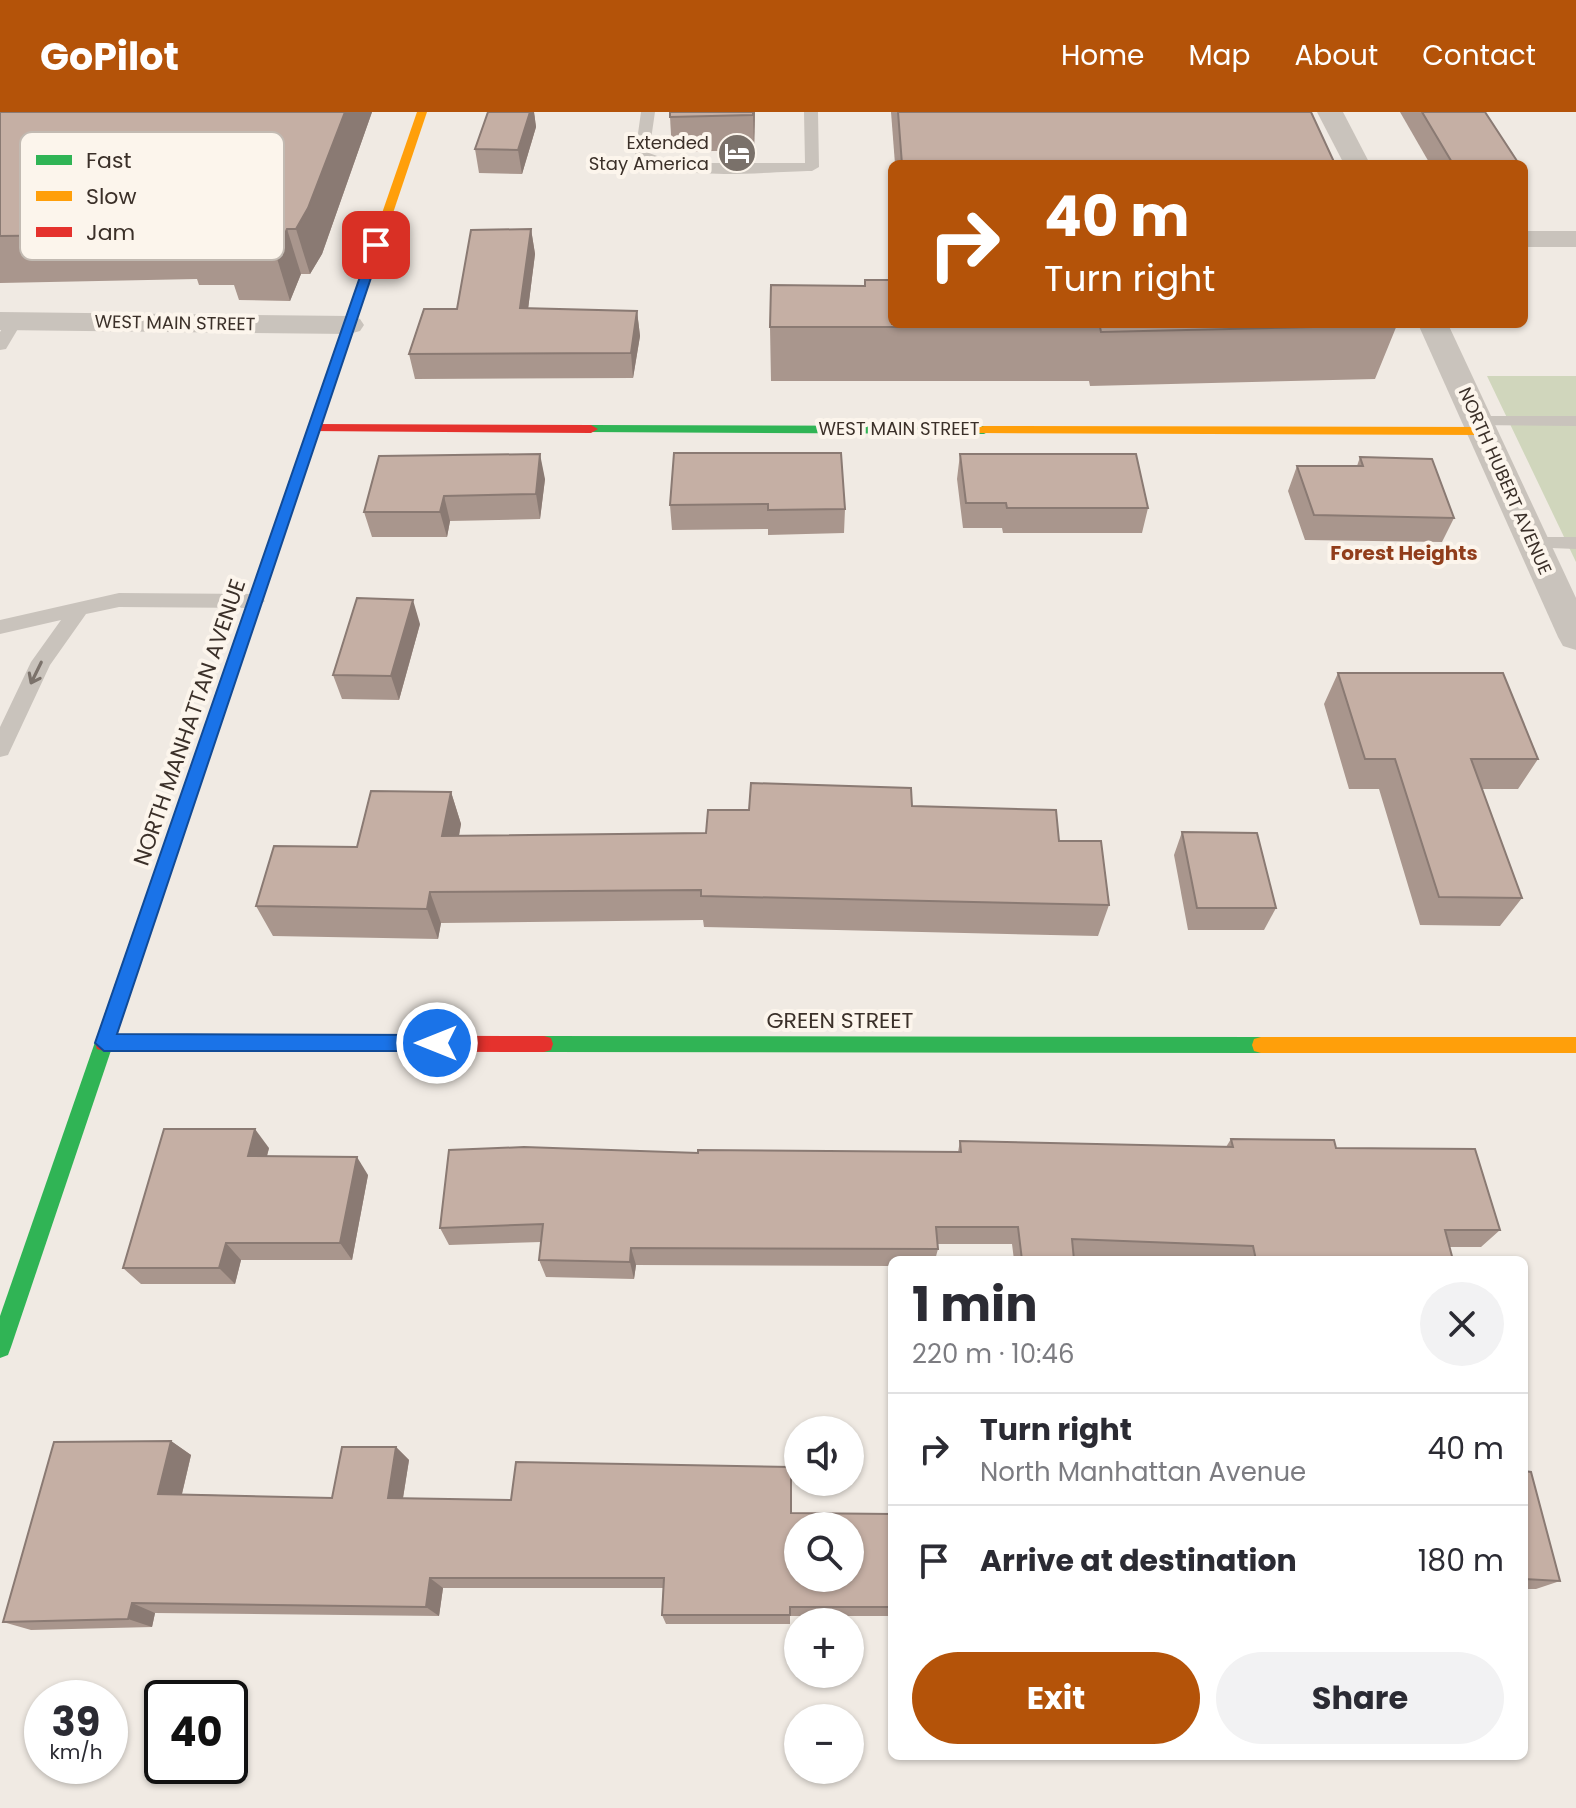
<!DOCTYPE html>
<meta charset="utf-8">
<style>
body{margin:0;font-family:Poppins,sans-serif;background:#f2f2f3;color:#2b2b33;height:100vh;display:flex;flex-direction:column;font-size:30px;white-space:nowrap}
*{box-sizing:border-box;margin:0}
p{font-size:26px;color:#7c7c81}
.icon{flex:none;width:44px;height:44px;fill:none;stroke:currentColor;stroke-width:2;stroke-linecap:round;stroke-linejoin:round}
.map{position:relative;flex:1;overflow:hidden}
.sheet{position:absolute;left:888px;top:1144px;width:640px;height:504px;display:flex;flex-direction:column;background:#fff;border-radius:12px;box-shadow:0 2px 6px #0004}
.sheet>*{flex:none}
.top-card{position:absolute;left:888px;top:48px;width:640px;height:168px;border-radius:12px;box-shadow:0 2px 6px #0004;background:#b45309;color:#fff;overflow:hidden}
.fabs{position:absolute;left:784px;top:1304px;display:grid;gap:16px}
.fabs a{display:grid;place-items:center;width:80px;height:80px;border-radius:50%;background:#fff;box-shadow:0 2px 6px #0004;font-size:40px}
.speed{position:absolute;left:24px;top:1568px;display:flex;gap:16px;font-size:40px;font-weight:700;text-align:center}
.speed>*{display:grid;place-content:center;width:104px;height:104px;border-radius:50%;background:#fff;box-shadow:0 2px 6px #0004;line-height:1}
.speed small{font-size:20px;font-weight:400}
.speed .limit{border:4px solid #111;border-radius:12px;background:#fff;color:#111}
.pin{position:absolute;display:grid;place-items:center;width:68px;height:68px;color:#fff;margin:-34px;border-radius:16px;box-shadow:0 4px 12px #0006}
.me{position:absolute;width:88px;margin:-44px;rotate:270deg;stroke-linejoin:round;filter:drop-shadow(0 0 6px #0008)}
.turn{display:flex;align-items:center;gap:28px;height:168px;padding:0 24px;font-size:36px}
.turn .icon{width:104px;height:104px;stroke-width:2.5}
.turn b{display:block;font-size:56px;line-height:68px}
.round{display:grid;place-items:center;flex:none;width:84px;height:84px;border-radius:42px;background:#f2f2f3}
.overview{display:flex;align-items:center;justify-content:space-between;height:136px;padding:0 24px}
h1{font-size:48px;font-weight:700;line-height:60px}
.action{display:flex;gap:16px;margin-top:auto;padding:16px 24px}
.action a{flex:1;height:92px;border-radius:48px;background:#b45309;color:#fff;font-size:32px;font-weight:700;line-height:92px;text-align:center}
.action a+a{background:#f2f2f3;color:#2b2b33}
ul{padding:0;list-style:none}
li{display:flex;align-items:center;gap:24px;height:112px;padding:0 24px;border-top:2px solid #e1e1e2}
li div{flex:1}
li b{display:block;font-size:30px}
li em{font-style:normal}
header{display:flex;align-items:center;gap:48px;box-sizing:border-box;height:112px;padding:0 40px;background:#b45309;color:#fff}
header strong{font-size:38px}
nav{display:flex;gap:44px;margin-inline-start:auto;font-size:28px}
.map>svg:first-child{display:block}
.green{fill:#d0d6bc}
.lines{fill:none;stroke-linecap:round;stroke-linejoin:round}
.lane{fill:#c9c3bc;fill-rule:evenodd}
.street{fill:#c9c3bc;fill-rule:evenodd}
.fast{fill:#30b455;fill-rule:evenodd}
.slow{fill:#ff9f0a;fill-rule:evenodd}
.jam{fill:#e5322d;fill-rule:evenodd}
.wall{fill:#a9968d}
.shaded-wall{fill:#8a7a73}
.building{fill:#c5afa4;stroke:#8a7a73;stroke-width:2;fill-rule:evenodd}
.oneway{stroke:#7b726b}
.route{fill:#1a73e8;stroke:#114b97;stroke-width:2}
.labels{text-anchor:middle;stroke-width:8;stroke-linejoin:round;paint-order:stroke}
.far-poi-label{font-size:18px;fill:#3b3029;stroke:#fcf5ec;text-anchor:end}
.far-street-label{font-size:18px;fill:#3b3029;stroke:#fcf5ec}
.far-neighbourhood-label{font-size:20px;font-weight:bold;fill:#913d1b;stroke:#fcf5ec}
.street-label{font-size:22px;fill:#3b3029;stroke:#fcf5ec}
.key{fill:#fcf5ec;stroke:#c2bab2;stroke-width:2}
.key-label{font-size:22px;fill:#3b3029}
</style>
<header>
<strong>GoPilot</strong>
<nav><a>Home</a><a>Map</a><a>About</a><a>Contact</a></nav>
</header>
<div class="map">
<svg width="1576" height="1696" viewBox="0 0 1576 1696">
<rect width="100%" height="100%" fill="#f0eae3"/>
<path class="green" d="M 1487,264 L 1576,264 L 1576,450 Z"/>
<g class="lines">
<g class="lane">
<path d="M 641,0 L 655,0 L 649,41 L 676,51 L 805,51 L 804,0 L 818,0 L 819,55 L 812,59 C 771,59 663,72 635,43 Z"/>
<path d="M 14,205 L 22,210 L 6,237 L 0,238 L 0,220 L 8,207 Z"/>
<path d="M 1478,304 L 1576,304 L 1576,314 L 1472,313 L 1472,305 Z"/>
<path d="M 1533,425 L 1576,425 L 1576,437 L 1526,435 L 1524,431 Z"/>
<path d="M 119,481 L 255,482 L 265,489 L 255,496 L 119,495 L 86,502 L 50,553 L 8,643 L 0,645 L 0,615 L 31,550 L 61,508 L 0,522 L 0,508 Z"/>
</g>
<g class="street">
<path d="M 1317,0 L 1343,0 L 1370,52 L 1344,52 Z"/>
<rect x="1524" y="119" width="52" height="16"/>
<path d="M 0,200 L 349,204 L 360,207 L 364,213 L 360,219 L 349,222 L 0,218 Z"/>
<path d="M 1418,212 L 1448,212 L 1576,486 L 1576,538 L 1563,534 L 1558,525 Z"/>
</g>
<g class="fast">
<path d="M 591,313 L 984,314 L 991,318 L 984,322 L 586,320 L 584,317 Z"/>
<path d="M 205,630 L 213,636 L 11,1235 L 8,1243 L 0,1246 L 0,1204 L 197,636 Z"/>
<path d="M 544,924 L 1261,925 L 1268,927 L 1270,933 L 1268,939 L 1261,941 L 544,940 L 537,938 L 535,932 L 537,926 Z"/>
</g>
<g class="slow">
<path d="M 417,0 L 427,0 L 213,636 L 205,642 L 199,640 L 197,636 Z"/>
<path d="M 984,314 L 1482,315 L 1489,319 L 1482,323 L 979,321 L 979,315 Z"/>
<path d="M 1261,925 L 1576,925 L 1576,941 L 1261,941 L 1254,939 L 1252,933 L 1254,927 Z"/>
</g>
<g class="jam">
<path d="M 315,312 L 591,313 L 598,317 L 591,321 L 310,319 L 308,316 Z"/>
<path d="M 104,923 L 544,924 L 551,926 L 553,932 L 551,938 L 544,940 L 104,939 L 97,937 L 95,931 L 97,925 Z"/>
</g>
</g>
<g class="wall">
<path d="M 0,0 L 372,0 L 322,142 L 310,162 L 301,162 L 290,189 L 239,188 L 234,173 L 199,173 L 197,167 L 0,171 Z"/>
<path d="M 488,0 L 534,0 L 536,15 L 522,62 L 479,61 L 475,37 Z"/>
<path d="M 755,0 L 754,38 L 672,40 L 670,5 Z"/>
<path d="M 891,0 L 1311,0 L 1335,52 L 895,52 Z"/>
<path d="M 1400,0 L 1485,0 L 1519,52 L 1430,52 Z"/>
<path d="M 531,117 L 535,142 L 528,197 L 637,199 L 640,224 L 633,266 L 415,267 L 409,242 L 457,197 Z"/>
<path d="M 864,174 L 1397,213 L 1375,267 L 1090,274 L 1089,269 L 771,269 L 770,215 Z"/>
<path d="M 674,341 L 845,397 L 844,421 L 768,423 L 768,417 L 672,418 L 670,393 Z"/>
<path d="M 960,342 L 1148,396 L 1142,421 L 1003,421 L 1002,416 L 963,416 L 957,367 Z"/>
<path d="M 379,344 L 545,367 L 540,407 L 450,409 L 447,425 L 372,425 L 364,400 Z"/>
<path d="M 1360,345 L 1454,406 L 1442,430 L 1305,428 L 1288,379 L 1297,354 L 1357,354 Z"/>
<path d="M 420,512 L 399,588 L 342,587 L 333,563 Z"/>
<path d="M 1338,561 L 1538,647 L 1518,677 L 1482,677 L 1522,786 L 1500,814 L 1420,813 L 1379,677 L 1349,677 L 1324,592 Z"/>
<path d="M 451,680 L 461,712 L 459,724 L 706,721 L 749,698 L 912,694 L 1059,729 L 1109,793 L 1098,824 L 704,815 L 703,808 L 441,811 L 438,827 L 273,824 L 256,794 Z"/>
<path d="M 1182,720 L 1276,796 L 1264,818 L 1188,818 L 1174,743 Z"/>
<path d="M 1231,1027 L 1336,1036 L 1500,1118 L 1481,1135 L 1449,1135 L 1453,1148 L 1173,1148 L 1074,1144 L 1074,1148 L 1014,1148 L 1012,1132 L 937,1132 L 938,1137 L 935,1148 L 892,1148 L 892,1154 L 636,1153 L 634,1167 L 546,1165 L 539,1148 L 541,1130 L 449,1133 L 440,1116 L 698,1041 L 958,1040 L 960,1029 L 1226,1035 Z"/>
<path d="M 269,1036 L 267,1044 L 368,1063 L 352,1148 L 241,1148 L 235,1172 L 141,1172 L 123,1156 Z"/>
<path d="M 171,1329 L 191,1343 L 182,1382 L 332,1386 L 396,1335 L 409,1348 L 403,1386 L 791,1401 L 892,1402 L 892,1504 L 790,1504 L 790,1512 L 666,1512 L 662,1503 L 663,1476 L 443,1476 L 439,1504 L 155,1501 L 152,1515 L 31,1518 L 3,1510 Z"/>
<path d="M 1524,1359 L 1560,1469 L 1536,1477 L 1524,1477 Z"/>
</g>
<g class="shaded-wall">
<path d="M 345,0 L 372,0 L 322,142 L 310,162 L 296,117 Z"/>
<path d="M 530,0 L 534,0 L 536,15 L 522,62 L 518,38 Z"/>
<path d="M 753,0 L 755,0 L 754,38 Z"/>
<path d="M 287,117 L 301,162 L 290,189 L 276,143 Z"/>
<path d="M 531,117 L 535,142 L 525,221 L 520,196 Z"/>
<path d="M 637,199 L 640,224 L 633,266 L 631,241 Z"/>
<path d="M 540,342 L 545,367 L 540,407 L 536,382 Z"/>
<path d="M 444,384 L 450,409 L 447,425 L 440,400 Z"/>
<path d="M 413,488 L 420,512 L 399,588 L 391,564 Z"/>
<path d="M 451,680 L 461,712 L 453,755 L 442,724 Z"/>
<path d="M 430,780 L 441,811 L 438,827 L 427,797 Z"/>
<path d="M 255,1017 L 269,1036 L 262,1062 L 248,1044 Z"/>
<path d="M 357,1045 L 368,1063 L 352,1148 L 340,1131 Z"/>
<path d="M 226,1131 L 241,1148 L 235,1172 L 219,1156 Z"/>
<path d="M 631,1136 L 636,1153 L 634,1167 L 630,1150 Z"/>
<path d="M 171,1329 L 191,1343 L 179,1394 L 158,1382 Z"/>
<path d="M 396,1335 L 409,1348 L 401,1398 L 388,1386 Z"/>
<path d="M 430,1466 L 443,1476 L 439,1504 L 426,1495 Z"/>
<path d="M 132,1491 L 155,1501 L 152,1515 L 128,1507 Z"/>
</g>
<g class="building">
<path d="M 0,0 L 345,0 L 308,96 L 296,117 L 287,117 L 276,143 L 223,142 L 229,128 L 182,127 L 184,122 L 0,124 Z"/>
<path d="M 488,0 L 530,0 L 518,38 L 475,37 Z"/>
<path d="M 670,0 L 753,0 L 753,3 L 670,5 Z"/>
<path d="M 898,0 L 1311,0 L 1335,52 L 902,52 Z"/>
<path d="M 1422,0 L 1485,0 L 1519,52 L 1453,52 Z"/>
<path d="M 531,117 L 520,196 L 637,199 L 631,241 L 409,242 L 424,197 L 457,197 L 471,118 Z"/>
<path d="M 865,168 L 892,168 L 892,212 L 1396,212 L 1397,213 L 1101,220 L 1100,215 L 770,215 L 771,173 L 865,174 Z"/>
<path d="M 674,341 L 841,341 L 845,397 L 768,398 L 768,392 L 670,393 Z"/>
<path d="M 540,342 L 536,382 L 444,384 L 440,400 L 364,400 L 379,344 Z"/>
<path d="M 960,342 L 1136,342 L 1148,396 L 1007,396 L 1006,391 L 966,391 Z"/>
<path d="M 1360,345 L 1432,347 L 1454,406 L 1314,403 L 1297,354 L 1363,354 Z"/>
<path d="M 357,486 L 413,488 L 391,564 L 333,563 Z"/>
<path d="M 1338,561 L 1503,561 L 1538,647 L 1471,647 L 1522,786 L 1439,785 L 1395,647 L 1365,647 Z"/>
<path d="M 751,671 L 911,676 L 912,694 L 1056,698 L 1059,729 L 1101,729 L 1109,793 L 701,784 L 701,778 L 430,780 L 427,797 L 256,794 L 274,734 L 357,735 L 371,679 L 451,680 L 442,724 L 706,721 L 708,698 L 749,698 Z"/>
<path d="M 1182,720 L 1257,721 L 1276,796 L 1197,796 Z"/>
<path d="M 164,1017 L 255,1017 L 248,1044 L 357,1045 L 340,1131 L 226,1131 L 219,1156 L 123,1156 Z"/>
<path d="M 1231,1027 L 1334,1028 L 1336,1036 L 1475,1037 L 1500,1118 L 1445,1118 L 1453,1148 L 1256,1148 L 1253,1134 L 1072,1127 L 1074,1148 L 1022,1148 L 1018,1115 L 936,1115 L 938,1137 L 631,1136 L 630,1150 L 539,1148 L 543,1112 L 440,1116 L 449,1038 L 524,1035 L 698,1041 L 698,1038 L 961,1040 L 960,1029 L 1233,1035 Z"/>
<path d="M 171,1329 L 158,1382 L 332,1386 L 342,1335 L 396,1335 L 388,1386 L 511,1388 L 516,1350 L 791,1355 L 791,1401 L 892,1402 L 892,1495 L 790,1495 L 790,1503 L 662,1503 L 664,1466 L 430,1466 L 426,1495 L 132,1491 L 128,1507 L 3,1510 L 54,1330 ZM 798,1414 L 850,1414 L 850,1466 L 798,1466 Z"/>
<path d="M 1524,1359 L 1531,1360 L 1560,1469 L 1524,1467 Z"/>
</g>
<defs><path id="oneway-shaft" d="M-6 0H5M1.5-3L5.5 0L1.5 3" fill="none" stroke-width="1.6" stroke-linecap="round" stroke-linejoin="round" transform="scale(2)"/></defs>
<use class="oneway" href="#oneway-shaft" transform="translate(36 561) rotate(116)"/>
<path class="route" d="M 376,130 L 382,133 L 117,922 L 437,923 L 446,931 L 437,939 L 104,939 L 95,931 L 371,133 Z"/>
<defs>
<symbol id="hotel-disc" viewBox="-11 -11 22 22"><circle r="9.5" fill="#7a716a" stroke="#fcf5ec"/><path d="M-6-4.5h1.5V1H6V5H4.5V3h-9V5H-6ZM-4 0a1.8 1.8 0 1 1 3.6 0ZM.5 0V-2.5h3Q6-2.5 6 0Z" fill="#fff"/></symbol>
</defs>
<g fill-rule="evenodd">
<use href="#hotel-disc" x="715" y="19" width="44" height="44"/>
</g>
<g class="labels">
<g class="far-poi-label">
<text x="709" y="37">Extended<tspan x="709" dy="21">Stay America</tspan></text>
</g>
<g class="far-street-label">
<text transform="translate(175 211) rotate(1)" y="6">WEST MAIN STREET</text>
<text x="899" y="323">WEST MAIN STREET</text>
<text transform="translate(1505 369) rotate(66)" y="6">NORTH HUBERT AVENUE</text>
</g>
<g class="far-neighbourhood-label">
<text x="1404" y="448">Forest Heights</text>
</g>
<g class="street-label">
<text transform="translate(189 610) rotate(-71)" y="8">NORTH MANHATTAN AVENUE</text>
<text x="840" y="916">GREEN STREET</text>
</g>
</g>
<rect x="20" y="20" width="264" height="128" rx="12" class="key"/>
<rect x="36" y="43" width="36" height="10" fill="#30b455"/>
<rect x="36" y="79" width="36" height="10" fill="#ff9f0a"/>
<rect x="36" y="115" width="36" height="10" fill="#e5322d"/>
<g class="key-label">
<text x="86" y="56">Fast</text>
<text x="86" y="92">Slow</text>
<text x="86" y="128">Jam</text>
</g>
</svg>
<div class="fabs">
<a><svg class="icon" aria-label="sound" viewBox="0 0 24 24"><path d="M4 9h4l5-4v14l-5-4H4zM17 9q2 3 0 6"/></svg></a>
<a><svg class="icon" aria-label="search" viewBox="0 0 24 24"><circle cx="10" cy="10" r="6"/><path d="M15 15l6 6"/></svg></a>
<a>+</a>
<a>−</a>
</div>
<div class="speed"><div>39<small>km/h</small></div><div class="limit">40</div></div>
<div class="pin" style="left:376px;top:133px;background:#d93025"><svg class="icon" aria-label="arrive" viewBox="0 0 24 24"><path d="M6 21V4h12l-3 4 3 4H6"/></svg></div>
<svg class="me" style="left:437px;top:931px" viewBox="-20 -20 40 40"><circle r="17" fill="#1a73e8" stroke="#fff" stroke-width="3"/><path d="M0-11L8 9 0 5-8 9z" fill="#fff"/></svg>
<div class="top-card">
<div class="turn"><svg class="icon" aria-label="right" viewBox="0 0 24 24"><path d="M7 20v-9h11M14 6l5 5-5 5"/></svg><div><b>40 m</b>Turn right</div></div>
</div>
<section class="sheet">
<div class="overview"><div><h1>1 min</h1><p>220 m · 10:46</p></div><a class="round"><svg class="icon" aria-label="close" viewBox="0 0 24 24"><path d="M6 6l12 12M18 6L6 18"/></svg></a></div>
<ul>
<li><svg class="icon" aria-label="right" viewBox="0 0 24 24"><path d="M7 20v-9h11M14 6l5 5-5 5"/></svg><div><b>Turn right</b><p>North Manhattan Avenue</p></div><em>40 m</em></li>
<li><svg class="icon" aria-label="arrive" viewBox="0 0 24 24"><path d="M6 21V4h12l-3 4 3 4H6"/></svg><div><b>Arrive at destination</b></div><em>180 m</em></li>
</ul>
<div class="action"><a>Exit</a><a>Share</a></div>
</section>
</div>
